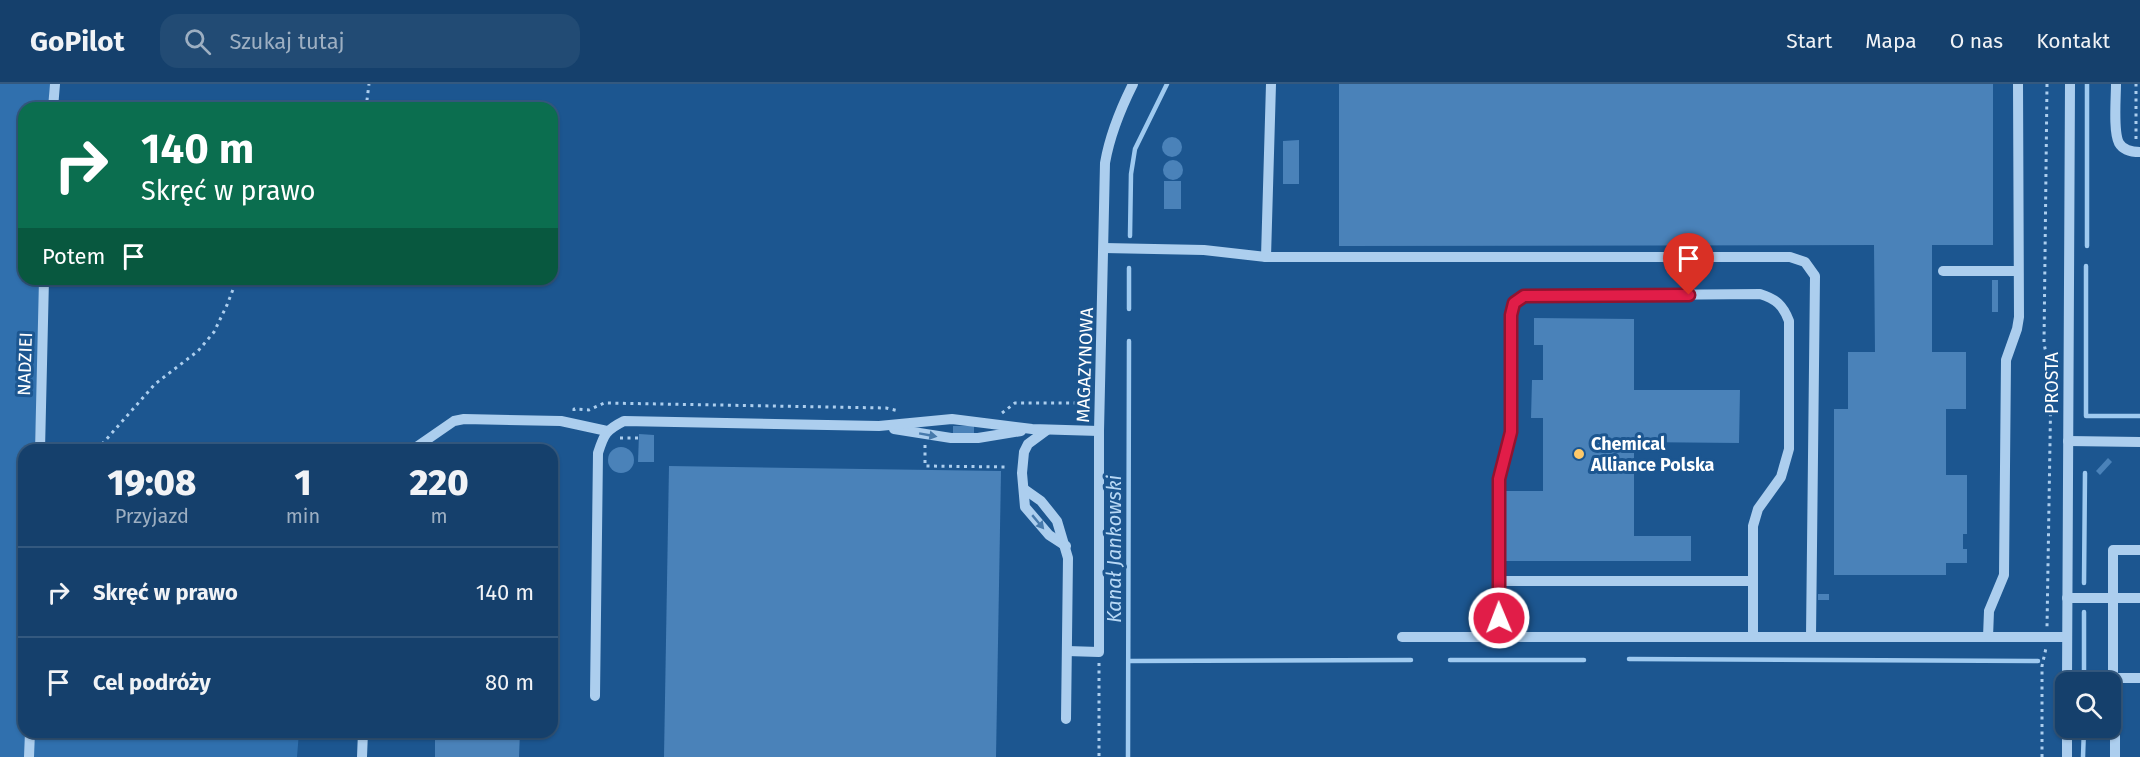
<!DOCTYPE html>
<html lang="pl">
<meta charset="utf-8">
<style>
body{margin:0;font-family:"Fira Sans",sans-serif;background:#224b74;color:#f1f3f6;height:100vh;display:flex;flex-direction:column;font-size:22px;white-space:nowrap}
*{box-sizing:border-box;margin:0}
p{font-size:20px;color:#9dafc2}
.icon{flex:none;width:33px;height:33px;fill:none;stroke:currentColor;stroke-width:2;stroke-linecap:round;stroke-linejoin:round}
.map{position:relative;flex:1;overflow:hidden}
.side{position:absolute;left:18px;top:360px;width:540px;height:294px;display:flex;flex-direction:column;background:#15406c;border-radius:18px;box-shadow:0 2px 4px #0004,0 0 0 2px #34597f}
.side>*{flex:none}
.guide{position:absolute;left:18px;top:18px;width:540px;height:183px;border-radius:18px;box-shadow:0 2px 4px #0004,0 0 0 2px #34597f;background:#0b6e4f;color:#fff;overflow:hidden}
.controls{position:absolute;left:2055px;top:588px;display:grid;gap:12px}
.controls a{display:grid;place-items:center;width:66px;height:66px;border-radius:12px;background:#15406c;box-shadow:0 2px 4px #0004,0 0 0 2px #34597f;font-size:30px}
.pin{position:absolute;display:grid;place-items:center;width:51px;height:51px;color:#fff;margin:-62px -26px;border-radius:50% 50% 50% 0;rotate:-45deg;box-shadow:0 0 6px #0007}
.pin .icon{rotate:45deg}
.me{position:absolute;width:66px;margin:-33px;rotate:359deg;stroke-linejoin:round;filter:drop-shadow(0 0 4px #0008)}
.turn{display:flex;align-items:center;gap:21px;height:126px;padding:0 24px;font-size:27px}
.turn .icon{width:78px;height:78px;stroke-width:2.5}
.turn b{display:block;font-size:42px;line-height:51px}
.then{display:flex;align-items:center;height:57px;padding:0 24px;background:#0003;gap:12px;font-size:22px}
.eta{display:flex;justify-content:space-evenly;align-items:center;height:102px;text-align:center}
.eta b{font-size:36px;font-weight:800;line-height:42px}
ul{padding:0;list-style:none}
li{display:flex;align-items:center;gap:18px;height:90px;padding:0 24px;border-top:2px solid #34597f}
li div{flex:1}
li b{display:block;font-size:22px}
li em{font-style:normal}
header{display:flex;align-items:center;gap:36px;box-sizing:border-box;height:84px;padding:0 30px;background:#15406c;border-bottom:2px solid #34597f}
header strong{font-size:28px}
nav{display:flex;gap:33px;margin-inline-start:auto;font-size:21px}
.search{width:420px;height:54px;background:#224b74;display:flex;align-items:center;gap:15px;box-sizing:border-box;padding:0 21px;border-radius:18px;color:#9dafc2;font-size:22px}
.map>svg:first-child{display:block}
.green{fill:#3070ae}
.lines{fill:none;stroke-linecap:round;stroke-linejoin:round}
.stream{stroke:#9fcaf0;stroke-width:4.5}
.building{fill:#4a82b9}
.path{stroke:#acceee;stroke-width:3;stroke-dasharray:3 4.5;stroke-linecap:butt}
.minor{stroke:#acceee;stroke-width:10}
.oneway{fill:#477aac}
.route-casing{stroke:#92132f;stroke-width:15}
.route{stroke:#e11d48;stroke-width:10}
.poi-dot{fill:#fec96a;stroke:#1c5690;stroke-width:2}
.labels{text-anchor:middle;stroke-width:6;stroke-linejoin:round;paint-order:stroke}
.street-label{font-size:18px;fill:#fff;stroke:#1c5690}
.poi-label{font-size:18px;font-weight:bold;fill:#fff;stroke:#1c5690;text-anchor:start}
.water-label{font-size:20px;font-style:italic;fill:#b8d8f5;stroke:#1c5690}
</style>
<header>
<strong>GoPilot</strong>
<div class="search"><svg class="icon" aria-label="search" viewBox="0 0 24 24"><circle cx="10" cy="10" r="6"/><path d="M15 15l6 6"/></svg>Szukaj tutaj</div>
<nav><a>Start</a><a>Mapa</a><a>O nas</a><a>Kontakt</a></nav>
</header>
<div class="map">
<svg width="2140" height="673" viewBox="0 0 2140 673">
<rect width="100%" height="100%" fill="#1c5690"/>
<path class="green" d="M 0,0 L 50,0 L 49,24 L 24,24 L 24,195 L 42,195 L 35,366 L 24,366 L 24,648 L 299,648 L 297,673 L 0,673 Z"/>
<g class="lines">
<g class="stream">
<path d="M 1130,152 L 1131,90 L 1135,65 L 1167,0"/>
<path d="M 2087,162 L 2087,0"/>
<path d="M 2086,182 L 2086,332 L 2140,332"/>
<path d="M 1129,225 L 1129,184"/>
<path d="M 2084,499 L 2085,389"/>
<path d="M 1629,575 L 2038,577"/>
<path d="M 1450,576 L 1584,576"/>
<path d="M 1129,577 L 1411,576"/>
<path d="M 2084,598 L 2084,528"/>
<path d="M 1128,673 L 1129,257"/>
<path d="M 2083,673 L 2084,644"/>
</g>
</g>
<g class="building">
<path d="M 1339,0 L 1993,0 L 1993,161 L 1932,161 L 1932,268 L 1966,268 L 1966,325 L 1946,325 L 1946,391 L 1967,391 L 1967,450 L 1963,450 L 1963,465 L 1967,465 L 1967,479 L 1946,479 L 1946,491 L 1834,491 L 1834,325 L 1848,325 L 1848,268 L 1875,268 L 1874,161 L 1339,162 Z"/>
<circle cx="1172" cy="63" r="10"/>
<path d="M 1299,56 L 1299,100 L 1283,100 L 1283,57 Z"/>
<circle cx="1173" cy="86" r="10"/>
<rect x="1164" y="97" width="17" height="28"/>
<rect x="1992" y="196" width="6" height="32"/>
<path d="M 1534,234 L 1634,235 L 1634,306 L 1740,306 L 1739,359 L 1634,358 L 1634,452 L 1691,452 L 1691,477 L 1505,477 L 1505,407 L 1543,407 L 1543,334 L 1531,334 L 1532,296 L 1543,296 L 1543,261 L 1534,261 Z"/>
<rect x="953" y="342" width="21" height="7"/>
<path d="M 639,350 L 654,351 L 654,378 L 638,378 Z"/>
<circle cx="621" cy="376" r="13"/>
<path d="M 2108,374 L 2112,378 L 2100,391 L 2096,387 Z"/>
<path d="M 669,382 L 1001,387 L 996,673 L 664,673 Z"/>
<rect x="1818" y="510" width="11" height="6"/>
<path d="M 435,648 L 520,648 L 519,673 L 435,673 Z"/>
</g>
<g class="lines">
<g class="path">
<path d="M 2047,0 L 2044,259 L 2051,297 L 2047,543"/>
<path d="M 366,24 L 369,0"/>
<path d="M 2136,55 L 2136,0"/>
<path d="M 574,327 L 574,325 L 589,326 L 604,319 L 886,324 L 899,327"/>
<path d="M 1002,329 L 1015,319 L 1075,319 L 1087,315"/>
<path d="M 620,354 L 639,354"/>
<path d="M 925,361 L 925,382 L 1008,383"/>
<path d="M 97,366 L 155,300 L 198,267 L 214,248 L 227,221 L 237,195"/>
<path d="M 1099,579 L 1099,673"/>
<path d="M 2042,673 L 2042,582 L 2046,564"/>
</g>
<g class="minor">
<path d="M 1271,0 L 1266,173 L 1790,173 L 1805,178 L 1815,192 L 1811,553"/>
<path d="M 2116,0 C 2116,14 2113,48 2119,59 C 2123,66 2132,68 2140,68"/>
<path d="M 53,24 L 55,0"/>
<path d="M 1104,164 L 1204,166 L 1266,173"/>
<path d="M 1943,187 L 2018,187"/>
<path d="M 894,345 L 951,354 L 978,354 L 1021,347"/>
<path d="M 1047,346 L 1028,360 L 1024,368 L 1022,389 L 1025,423 L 1049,451 L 1066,462"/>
<path d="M 2068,357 L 2140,358"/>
<path d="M 40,366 L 44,195"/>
<path d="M 412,366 L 454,337 L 464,335 L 561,337 L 607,347"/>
<path d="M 1024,405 L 1041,417 L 1057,437 L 1068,474 L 1066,635"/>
<path d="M 2140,466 L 2113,466 L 2113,594 L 2140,594"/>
<path d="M 1498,497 L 1753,497"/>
<path d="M 2067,514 L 2140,514"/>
<path d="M 1402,553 L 2067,553"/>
<path d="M 1499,553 L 1499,395 L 1511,348 L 1511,231 L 1514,219 L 1524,212 L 1760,210 C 1776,215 1783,221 1789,237 L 1789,365 L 1781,393 L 1758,425 L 1753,442 L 1753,553"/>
<path d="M 1988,553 L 1989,527 L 2004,491 L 2006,276 L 2017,245 L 2019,233 L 2018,0"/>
<path d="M 1067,567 L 1099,568 L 1099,347 L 1105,79 C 1110,50 1120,26 1133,0"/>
<path d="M 2067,598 L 2070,0"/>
<path d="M 595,612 L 598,369 C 604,350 606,346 624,337 L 879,342 L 952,335 L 1032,345 L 1099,347"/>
<path d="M 2115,635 L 2115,673"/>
<path d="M 29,673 L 30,648"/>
<path d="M 362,673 L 363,648"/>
<path d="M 2067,673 L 2067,644"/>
</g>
</g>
<defs><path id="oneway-solid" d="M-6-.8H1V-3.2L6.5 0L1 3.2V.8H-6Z" transform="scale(1.5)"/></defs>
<g class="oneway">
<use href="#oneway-solid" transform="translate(928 351) rotate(10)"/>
<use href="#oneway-solid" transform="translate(1038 438) rotate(50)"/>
</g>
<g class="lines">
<defs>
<path id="route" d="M 1499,534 L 1499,395 L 1511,348 L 1511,231 L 1514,219 L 1524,212 L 1689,211"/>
</defs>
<use href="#route" class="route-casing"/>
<use href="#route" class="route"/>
</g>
<circle class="poi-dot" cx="1579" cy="370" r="6"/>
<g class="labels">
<g class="street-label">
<text transform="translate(25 280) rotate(-88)" y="6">NADZIEI</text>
<text transform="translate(1085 281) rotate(-88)" y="6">MAGAZYNOWA</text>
<text transform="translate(2052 299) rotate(-90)" y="6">PROSTA</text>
</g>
<g class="poi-label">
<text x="1591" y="366">Chemical<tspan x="1591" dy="21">Alliance Polska</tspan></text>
</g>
<g class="water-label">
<text transform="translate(1114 465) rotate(-90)" y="7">Kanał Jankowski</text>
</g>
</g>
</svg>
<div class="controls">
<a><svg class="icon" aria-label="search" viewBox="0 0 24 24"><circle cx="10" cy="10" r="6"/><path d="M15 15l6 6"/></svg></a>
</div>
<div class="pin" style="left:1689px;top:211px;background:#d93025"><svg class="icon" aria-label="arrive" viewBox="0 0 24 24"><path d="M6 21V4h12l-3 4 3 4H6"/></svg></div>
<svg class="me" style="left:1499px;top:534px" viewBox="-20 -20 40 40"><circle r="17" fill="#e11d48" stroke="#fff" stroke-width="3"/><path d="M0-11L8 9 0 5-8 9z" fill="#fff"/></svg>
<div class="guide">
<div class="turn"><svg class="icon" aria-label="right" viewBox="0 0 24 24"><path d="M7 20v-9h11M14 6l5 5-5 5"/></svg><div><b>140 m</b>Skręć w prawo</div></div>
<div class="then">Potem<svg class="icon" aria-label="arrive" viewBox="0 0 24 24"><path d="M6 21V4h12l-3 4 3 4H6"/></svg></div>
</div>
<section class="side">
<div class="eta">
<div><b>19:08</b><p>Przyjazd</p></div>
<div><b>1</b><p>min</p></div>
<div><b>220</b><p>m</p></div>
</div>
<ul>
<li><svg class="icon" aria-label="right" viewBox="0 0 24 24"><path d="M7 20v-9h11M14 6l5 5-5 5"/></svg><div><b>Skręć w prawo</b></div><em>140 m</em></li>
<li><svg class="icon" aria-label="arrive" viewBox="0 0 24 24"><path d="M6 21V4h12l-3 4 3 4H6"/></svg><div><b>Cel podróży</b></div><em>80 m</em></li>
</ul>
</section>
</div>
